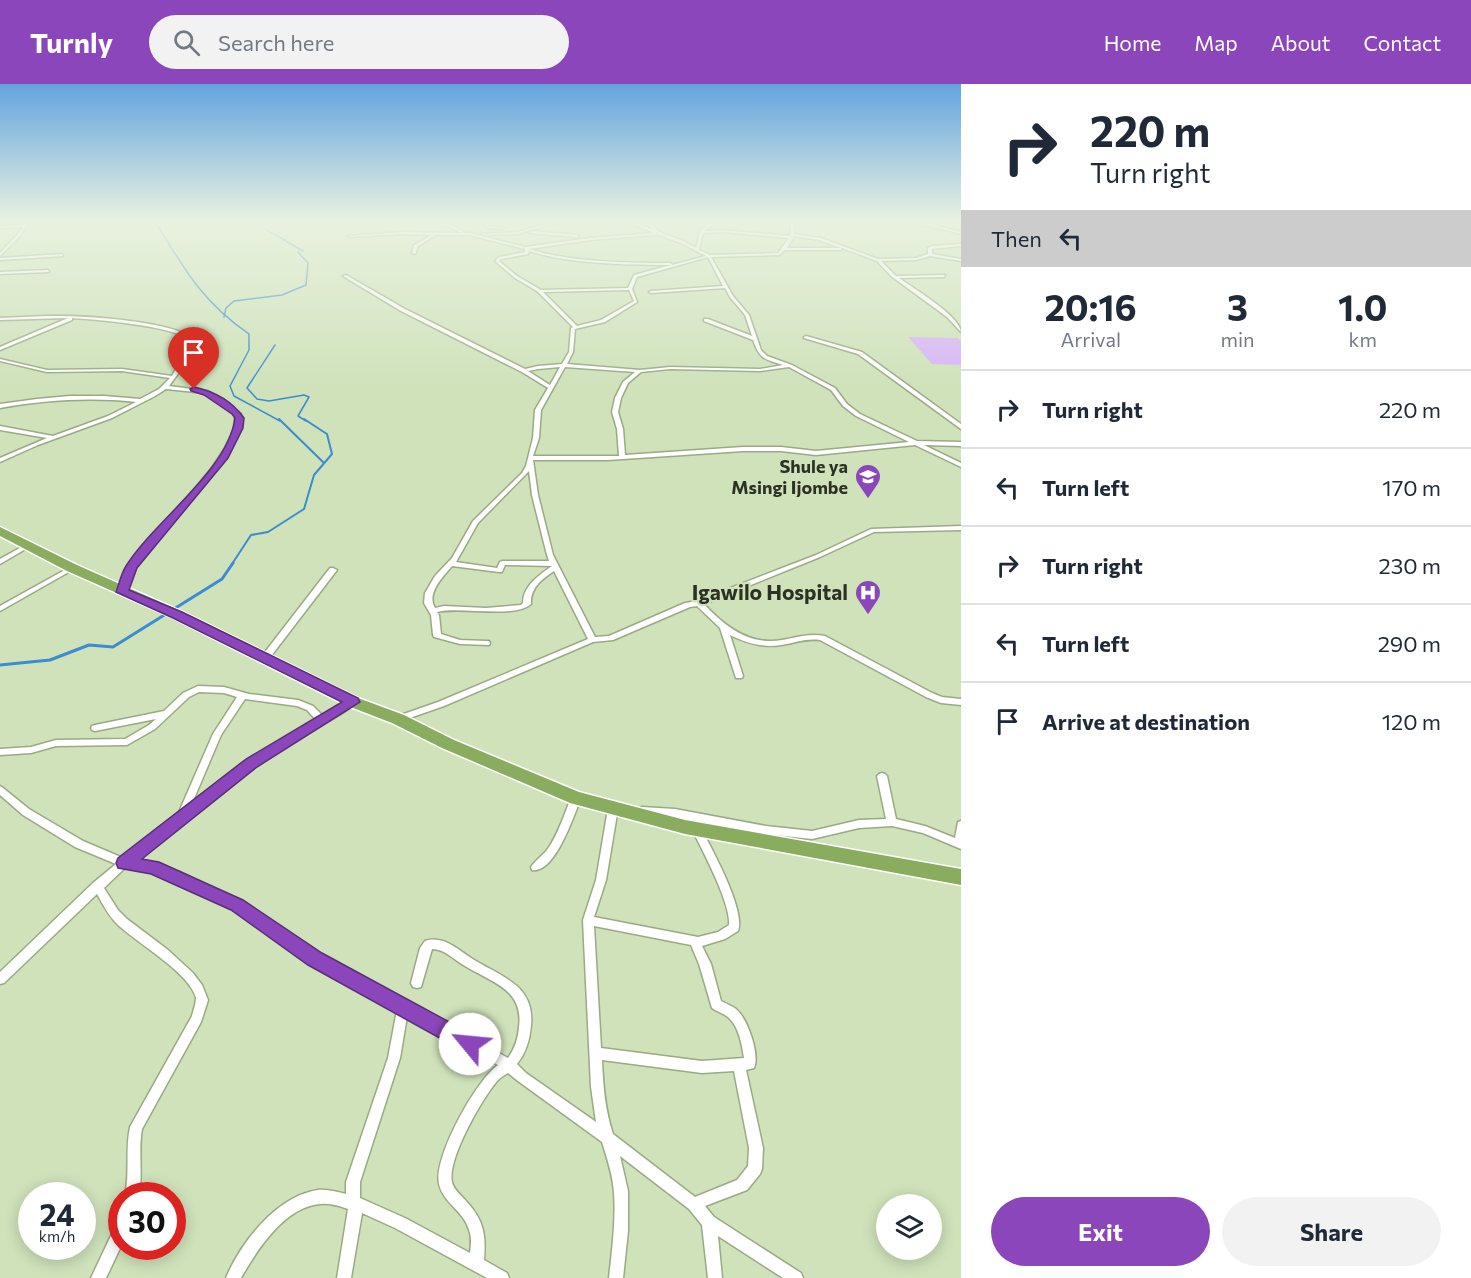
<!DOCTYPE html>
<style>
body{margin:0;font-family:Commissioner,sans-serif;background:#f2f2f3;color:#1f2937;height:100vh;display:flex;flex-direction:column;font-size:22px;white-space:nowrap}
*{box-sizing:border-box;margin:0}
p{font-size:20px;color:#747a83}
.icon{flex:none;width:33px;height:33px;fill:none;stroke:currentColor;stroke-width:2;stroke-linecap:round;stroke-linejoin:round}
.map{position:relative;flex:1;overflow:hidden}
.side{display:flex;flex-direction:column;background:#fff;width:510px}
.side>*{flex:none}
.top-card{background:#fff;color:#1f2937;overflow:hidden}
.controls{position:absolute;left:876px;top:1110px;display:grid;gap:12px}
.controls a{display:grid;place-items:center;width:66px;height:66px;border-radius:50%;background:#fff;box-shadow:0 3px 15px #0003;font-size:30px}
.speed{position:absolute;left:18px;top:1098px;display:flex;gap:12px;font-size:30px;font-weight:700;text-align:center}
.speed>*{display:grid;place-content:center;width:78px;height:78px;border-radius:50%;background:#fff;box-shadow:0 3px 15px #0003;line-height:1}
.speed small{font-size:15px;font-weight:400}
.speed .limit{border:9px solid #d22;background:#fff;color:#111}
.pin{position:absolute;display:grid;place-items:center;width:51px;height:51px;color:#fff;margin:-62px -26px;border-radius:50% 50% 50% 0;rotate:-45deg;box-shadow:0 0 6px #0007}
.pin .icon{rotate:45deg}
.me{position:absolute;width:66px;margin:-33px;rotate:298deg;stroke-linejoin:round;filter:drop-shadow(0 0 4px #0008)}
.turn{display:flex;align-items:center;gap:21px;height:126px;padding:0 30px;font-size:27px}
.turn .icon{width:78px;height:78px;stroke-width:2.5}
.turn b{display:block;font-size:42px;line-height:51px}
.then{display:flex;align-items:center;height:57px;padding:0 30px;background:#0003;gap:12px;font-size:22px}
.eta{display:flex;justify-content:space-evenly;align-items:center;height:102px;text-align:center}
.eta b{font-size:36px;font-weight:700;line-height:42px}
.primary-button{display:flex;gap:12px;margin-top:auto;padding:12px 30px}
.primary-button a{flex:1;height:69px;border-radius:36px;background:#8a46ba;color:#fff;font-size:24px;font-weight:700;line-height:69px;text-align:center}
.primary-button a+a{background:#f2f2f3;color:#1f2937}
ul{padding:0;list-style:none}
li{display:flex;align-items:center;gap:18px;height:78px;padding:0 30px;border-top:2px solid #e0e1e3}
li div{flex:1}
li b{display:block;font-size:22px}
li em{font-style:normal}
header{display:flex;align-items:center;gap:36px;box-sizing:border-box;height:84px;padding:0 30px;background:#8a46ba;color:#fff}
header strong{font-size:28px}
nav{display:flex;gap:33px;margin-inline-start:auto;font-size:21px}
.search{width:420px;height:54px;background:#f2f2f3;display:flex;align-items:center;gap:15px;box-sizing:border-box;padding:0 21px;border-radius:33px;color:#747a83;font-size:22px}
main{display:flex;flex:1;min-height:0}
.map>svg:first-child{display:block}
.green{fill:#d7b3f8}
.lines{fill:none;stroke-linecap:round;stroke-linejoin:round}
.stream-far2{stroke:#3c8cd2;stroke-width:1.5}
.stream-far1{stroke:#3c8cd2;stroke-width:2}
.stream{stroke:#3c8cd2;stroke-width:3}
.street-casing{stroke:#99aa85;stroke-width:3}
.highway-casing{stroke:#fff;stroke-width:3}
.street{fill:#fff;fill-rule:evenodd}
.highway{fill:#8aac5f;fill-rule:evenodd}
.route{fill:#8a46ba;stroke:#5a2e79;stroke-width:1.5}
.labels{text-anchor:middle;stroke-width:4.5;stroke-linejoin:round;paint-order:stroke}
.far-poi-label{font-size:18px;font-weight:bold;fill:#2b3223;stroke:#cfe2ba;text-anchor:end}
.poi-label{font-size:21px;font-weight:bold;fill:#2b3223;stroke:#cfe2ba;text-anchor:end}
</style>
<header>
<strong>Turnly</strong>
<div class="search"><svg class="icon" aria-label="search" viewBox="0 0 24 24"><circle cx="10" cy="10" r="6"/><path d="M15 15l6 6"/></svg>Search here</div>
<nav><a>Home</a><a>Map</a><a>About</a><a>Contact</a></nav>
</header>
<main>
<div class="map">
<svg width="961" height="1194" viewBox="0 0 961 1194">
<rect width="100%" height="100%" fill="#cfe2ba"/>
<path class="green" d="M 908,253 L 958,254 L 961,257 L 961,281 L 932,280 Z"/>
<g class="lines">
<g class="stream-far2">
<path d="M 154,136 C 184,184 201,217 249,250 L 249,266 L 230,302 L 234,312 L 280,337"/>
<path d="M 250,136 L 303,167"/>
<path d="M 224,233 L 226,224 L 234,217 L 282,211 L 306,201 L 308,179 L 298,168"/>
<path d="M 275,261 L 247,304 L 257,315 L 269,317 L 304,311 L 309,313 L 298,332 L 306,337"/>
</g>
<g class="stream-far1">
<path d="M 279,335 L 324,379"/>
<path d="M 232,480 L 251,451 L 268,448 L 304,425 L 314,391 L 332,370 L 327,350 L 304,335"/>
</g>
<path class="stream" d="M 0,581 L 50,576 L 89,561 L 113,563 L 222,495 L 233,479"/>
<defs>
<g id="street">
<path d="M 27,136 L 31,136 L 20,152 L 0,172 L 0,169 L 18,150 L 23,143 L 0,144 L 0,142 L 24,141 Z"/>
<path d="M 447,136 L 451,136 L 450,140 L 463,147 L 463,149 L 469,149 L 525,163 L 590,154 L 655,149 L 622,136 L 627,136 L 653,146 L 644,136 L 648,136 L 659,148 L 683,157 L 696,164 L 700,147 L 709,139 L 688,136 L 711,138 L 717,136 L 714,140 L 704,147 L 723,146 L 790,152 L 791,145 L 789,136 L 793,136 L 795,145 L 794,150 L 821,154 L 878,175 L 916,174 L 928,170 L 928,164 L 932,162 L 961,160 L 961,162 L 932,165 L 932,170 L 961,175 L 961,177 L 930,172 L 916,176 L 881,177 L 896,192 L 945,191 L 944,193 L 899,194 C 913,204 960,232 961,248 L 947,233 L 891,192 L 877,177 L 842,164 L 841,166 L 785,166 L 779,171 L 711,173 L 733,212 L 749,231 L 761,266 L 767,272 L 792,281 L 835,304 L 847,320 L 860,330 L 917,357 L 961,358 L 961,362 L 924,361 L 961,379 L 961,383 L 915,361 L 816,371 L 781,367 L 743,367 L 608,376 L 533,376 L 538,411 L 553,471 L 595,553 L 609,552 L 685,519 L 697,517 L 816,471 L 871,445 L 961,442 L 961,446 L 874,448 L 820,473 L 704,520 C 724,542 750,562 782,556 C 798,553 809,549 825,552 L 932,609 L 942,613 L 961,615 L 961,621 L 941,619 L 926,613 L 820,556 C 806,554 795,559 781,561 C 763,564 746,559 730,551 L 743,592 L 742,594 L 736,594 L 720,544 L 697,522 L 690,523 L 613,556 L 593,558 L 444,622 L 401,637 L 395,637 L 394,635 L 395,633 L 438,618 L 588,555 L 554,487 C 542,495 530,504 531,520 C 515,535 459,522 437,528 L 439,531 L 441,550 L 460,556 L 486,557 L 489,557 L 490,559 L 489,561 L 460,560 L 434,553 L 433,551 L 431,531 L 424,519 L 425,509 L 435,492 L 452,474 L 473,437 L 522,389 L 526,382 L 533,354 L 535,326 L 548,304 L 522,288 L 401,227 L 343,192 L 346,191 L 405,225 L 525,285 L 538,282 L 562,280 L 569,268 L 571,244 L 573,243 L 537,207 L 515,194 L 495,177 L 499,173 L 525,168 L 525,165 L 469,151 L 435,151 L 417,163 L 416,169 L 414,170 L 412,169 L 414,161 L 432,151 L 402,150 L 350,153 L 348,152 L 402,148 L 461,149 L 447,141 ZM 723,148 L 789,154 L 778,169 L 710,171 L 699,166 L 703,149 ZM 656,150 L 681,159 L 706,172 L 672,181 L 671,179 C 628,179 569,178 529,165 L 590,156 L 655,151 ZM 793,152 L 819,156 L 841,164 L 787,164 L 794,153 ZM 529,167 C 569,180 629,181 671,181 L 634,191 L 628,204 L 541,206 L 517,192 L 499,177 L 501,175 L 528,170 ZM 708,173 L 723,202 L 651,207 L 649,208 L 651,209 L 725,204 L 730,213 L 745,231 L 752,252 L 708,235 L 704,235 L 704,237 L 753,256 C 760,276 765,275 783,281 L 760,285 L 670,283 L 640,286 L 567,280 L 573,268 L 575,245 L 605,238 L 637,218 L 632,205 L 637,193 ZM 629,206 L 634,217 L 601,236 L 577,242 L 543,208 ZM 560,283 L 550,301 L 528,287 L 538,285 ZM 565,283 L 635,288 L 623,298 L 615,314 L 612,328 L 617,345 L 619,372 L 533,372 L 539,354 L 541,326 ZM 789,283 L 831,306 L 843,322 L 856,332 L 909,358 L 816,367 L 781,363 L 743,363 L 625,371 L 623,345 L 618,328 L 621,314 L 628,299 L 641,288 L 670,285 L 760,287 ZM 529,387 L 532,411 L 547,471 L 549,477 L 502,477 L 500,478 L 497,484 L 456,478 L 478,439 ZM 505,481 L 552,482 C 539,491 523,502 523,519 L 521,521 L 486,524 L 444,522 L 435,524 C 426,509 443,493 452,482 L 499,488 L 502,488 Z"/>
<path d="M 480,136 L 484,136 L 490,142 L 504,144 L 502,145 L 488,144 Z"/>
<path d="M 570,136 L 582,136 L 553,140 L 517,150 L 483,151 L 481,150 L 517,148 L 553,138 Z"/>
<path d="M 877,136 L 930,140 L 961,148 L 961,150 L 930,142 Z"/>
<path d="M 530,147 L 577,151 L 579,152 L 577,153 L 529,149 Z"/>
<path d="M 62,170 L 63,172 L 0,176 L 0,174 Z"/>
<path d="M 48,186 L 49,188 L 0,190 L 0,188 Z"/>
<path d="M 46,232 C 79,231 172,236 196,256 L 180,287 L 169,302 L 208,307 L 241,330 L 240,345 L 231,364 L 215,387 L 197,410 L 142,473 L 132,486 L 125,510 L 119,510 L 118,508 L 125,486 L 137,470 L 193,407 L 211,385 L 225,364 L 234,345 L 235,331 L 205,309 L 166,305 L 155,312 L 112,334 L 38,361 L 0,378 L 0,374 L 47,354 L 0,346 L 0,342 L 53,352 L 108,332 L 136,318 C 90,313 45,316 0,324 L 0,320 L 37,315 L 70,312 L 104,312 L 140,315 L 159,305 L 170,294 L 122,287 L 47,288 L 0,277 L 0,275 L 47,286 L 122,285 L 172,292 L 191,256 C 168,241 101,236 72,234 L 72,236 L 0,266 L 0,263 L 68,234 L 0,236 L 0,234 Z"/>
<path d="M 806,252 L 862,268 L 961,340 L 961,345 L 858,270 L 804,254 L 804,253 Z"/>
<path d="M 27,460 L 29,461 L 29,463 L 0,480 L 0,475 Z"/>
<path d="M 72,482 L 76,484 L 74,485 L 0,527 L 0,522 Z"/>
<path d="M 330,484 L 333,484 L 337,486 L 268,576 L 262,576 L 261,574 L 262,572 Z"/>
<path d="M 198,602 L 224,603 L 249,610 L 298,616 L 313,622 L 323,632 L 350,616 L 353,615 L 357,618 L 344,628 L 255,681 L 188,731 L 185,735 L 183,736 L 135,776 L 145,777 L 180,788 L 241,818 L 319,871 L 508,974 C 515,964 518,955 519,943 C 524,905 491,898 465,882 C 454,876 445,865 432,865 L 421,903 L 417,904 L 413,903 L 411,899 L 420,864 L 425,857 C 443,851 457,865 471,874 C 499,892 535,900 531,941 C 530,955 526,969 517,980 L 526,989 L 596,1038 L 591,1003 L 583,836 L 596,796 L 608,725 L 610,722 L 613,721 L 620,723 L 622,726 L 620,729 L 617,730 L 606,796 L 594,833 L 698,853 L 718,848 L 729,841 C 731,819 702,766 692,745 L 694,742 L 697,741 L 700,742 C 711,764 746,826 738,847 L 725,855 L 702,862 L 711,880 L 721,917 C 726,920 733,922 737,926 C 748,936 760,971 754,984 L 746,986 L 763,1064 L 762,1085 L 760,1090 L 747,1106 L 705,1122 L 714,1133 L 801,1189 L 803,1194 L 783,1194 L 718,1152 L 722,1194 L 708,1194 L 702,1141 L 689,1125 L 620,1072 L 628,1107 L 628,1147 L 623,1194 L 609,1194 C 612,1166 616,1137 614,1109 C 613,1092 607,1074 602,1058 L 518,997 L 508,989 C 504,991 500,994 497,997 C 482,1015 447,1075 452,1098 C 453,1105 461,1111 466,1117 C 484,1136 486,1151 484,1176 L 507,1189 L 509,1194 L 487,1194 L 395,1144 L 362,1129 L 351,1194 L 337,1194 L 348,1125 C 339,1122 330,1119 321,1120 C 285,1122 257,1166 241,1194 L 226,1194 C 241,1158 277,1112 318,1106 C 328,1105 337,1108 346,1110 L 346,1098 L 388,974 L 397,926 L 311,879 L 233,824 L 173,794 L 145,785 L 126,783 L 104,804 L 118,826 L 127,835 L 168,866 L 193,889 L 202,901 L 208,916 L 201,938 L 142,1045 C 138,1067 143,1089 139,1112 L 125,1112 C 130,1089 125,1066 130,1043 L 192,932 C 193,927 196,920 196,914 C 191,890 136,858 118,841 C 109,832 103,821 97,810 L 4,899 L 0,900 L 0,888 L 93,799 L 116,780 L 75,763 L 23,731 L 0,711 L 0,702 L 3,704 L 29,725 L 83,757 L 123,774 L 179,728 L 213,650 L 237,613 L 224,609 L 199,608 L 189,613 L 155,645 L 127,661 L 56,662 L 31,669 L 0,671 L 0,665 L 31,663 L 56,656 L 125,655 L 149,641 L 156,635 L 95,647 L 92,646 L 91,644 L 92,642 L 95,641 L 164,627 L 183,609 ZM 245,615 L 297,622 L 307,626 L 316,636 L 249,677 L 193,717 L 221,651 ZM 594,842 L 691,861 L 699,880 L 712,924 C 717,928 724,929 729,934 C 739,943 742,961 744,974 L 702,977 L 601,964 ZM 407,932 L 498,981 C 476,996 433,1074 439,1100 C 443,1119 464,1127 469,1146 C 472,1153 471,1161 470,1169 L 405,1134 L 360,1114 L 360,1098 L 400,974 ZM 602,976 L 702,989 L 734,987 L 749,1064 L 748,1082 L 737,1096 L 695,1113 L 613,1050 C 605,1026 603,1001 602,976 Z"/>
<path d="M 882,689 L 885,690 L 887,692 L 896,735 L 925,742 L 955,754 L 958,738 L 961,737 L 961,765 L 923,749 L 892,742 L 859,744 L 812,755 L 766,750 L 675,733 L 642,731 L 639,730 L 637,727 L 639,724 L 642,723 L 675,725 L 766,742 L 812,747 L 859,736 L 886,735 L 877,692 L 879,690 Z"/>
<path d="M 576,710 L 579,711 L 581,714 C 574,731 555,790 532,786 L 531,783 C 535,777 542,772 547,766 C 558,751 564,731 571,714 L 573,711 Z"/>
<path d="M 122,1137 L 122,1160 L 106,1194 L 91,1194 L 117,1139 Z"/>
</g>
<path id="highway" d="M 0,443 L 77,481 L 183,528 L 358,614 L 404,631 L 454,656 L 579,708 L 685,736 L 961,785 L 961,801 L 685,750 L 570,719 L 442,664 L 392,639 L 348,622 L 173,534 L 67,487 L 0,452 Z"/>
</defs>
<use href="#street" class="street-casing"/>
<use href="#highway" class="highway-casing"/>
<use href="#street" class="street"/>
<use href="#highway" class="highway"/>
</g>
<linearGradient id="sky" x2="0" y2="1"><stop stop-color="#63a4df"/><stop offset="0.45" stop-color="#e9f2e0"/><stop offset="1" stop-color="#e9f2e0" stop-opacity="0"/></linearGradient>
<rect width="961" height="303" fill="url(#sky)"/>
<path class="route" d="M 194,303 C 213,307 232,317 244,334 L 243,344 L 228,374 L 137,484 L 129,506 L 182,528 L 358,614 L 360,618 L 257,683 L 142,775 L 159,778 L 243,816 L 322,869 L 477,953 L 480,960 L 477,967 L 470,969 L 463,967 L 308,881 L 231,826 L 151,790 L 118,784 L 116,779 L 118,774 L 246,675 L 342,618 L 173,534 L 116,508 C 119,500 121,490 126,482 C 154,437 228,387 235,334 L 232,330 L 204,311 L 191,307 L 190,305 Z"/>
<defs>
<symbol id="school-pin" viewBox="-11 -11 22 30"><path d="M0 17L-7.5 6A9.5 9.5 0 1 1 7.5 6Z" fill="#8a46ba" stroke="#cfe2ba"/><path d="M0-5L7-2L0 1L-7-2ZM-4 1L0 2.5L4 1V4Q0 6-4 4Z" fill="#fff"/></symbol>
<symbol id="hospital-pin" viewBox="-11 -11 22 30"><path d="M0 17L-7.5 6A9.5 9.5 0 1 1 7.5 6Z" fill="#8a46ba" stroke="#cfe2ba"/><path d="M-5-5h3v3.5h4V-5h3V5h-3V1.5h-4V5h-3Z" fill="#fff"/></symbol>
</defs>
<g fill-rule="evenodd">
<use href="#school-pin" x="853" y="378" width="30" height="40"/>
<use href="#hospital-pin" x="853" y="494" width="30" height="40"/>
</g>
<g class="labels">
<g class="far-poi-label">
<text x="848" y="389">Shule ya<tspan x="848" dy="21">Msingi Ijombe</tspan></text>
</g>
<g class="poi-label">
<text x="848" y="516">Igawilo Hospital</text>
</g>
</g>
</svg>
<div class="controls">
<a><svg class="icon" aria-label="layers" viewBox="0 0 24 24"><path d="M12 4l9 5-9 5-9-5zM3 14l9 5 9-5"/></svg></a>
</div>
<div class="speed"><div>24<small>km/h</small></div><div class="limit">30</div></div>
<div class="pin" style="left:194px;top:305px;background:#d93025"><svg class="icon" aria-label="arrive" viewBox="0 0 24 24"><path d="M6 21V4h12l-3 4 3 4H6"/></svg></div>
<svg class="me" style="left:470px;top:960px" viewBox="-20 -20 40 40"><circle r="19" fill="#fff"/><path d="M0-13L10 11 0 6-10 11z" fill="#8a46ba"/></svg>
</div>
<section class="side">
<div class="top-card">
<div class="turn"><svg class="icon" aria-label="right" viewBox="0 0 24 24"><path d="M7 20v-9h11M14 6l5 5-5 5"/></svg><div><b>220 m</b>Turn right</div></div>
<div class="then">Then<svg class="icon" aria-label="left" viewBox="0 0 24 24"><path d="M17 20v-9H6M10 6l-5 5 5 5"/></svg></div>
</div>
<div class="eta">
<div><b>20:16</b><p>Arrival</p></div>
<div><b>3</b><p>min</p></div>
<div><b>1.0</b><p>km</p></div>
</div>
<ul>
<li><svg class="icon" aria-label="right" viewBox="0 0 24 24"><path d="M7 20v-9h11M14 6l5 5-5 5"/></svg><div><b>Turn right</b></div><em>220 m</em></li>
<li><svg class="icon" aria-label="left" viewBox="0 0 24 24"><path d="M17 20v-9H6M10 6l-5 5 5 5"/></svg><div><b>Turn left</b></div><em>170 m</em></li>
<li><svg class="icon" aria-label="right" viewBox="0 0 24 24"><path d="M7 20v-9h11M14 6l5 5-5 5"/></svg><div><b>Turn right</b></div><em>230 m</em></li>
<li><svg class="icon" aria-label="left" viewBox="0 0 24 24"><path d="M17 20v-9H6M10 6l-5 5 5 5"/></svg><div><b>Turn left</b></div><em>290 m</em></li>
<li><svg class="icon" aria-label="arrive" viewBox="0 0 24 24"><path d="M6 21V4h12l-3 4 3 4H6"/></svg><div><b>Arrive at destination</b></div><em>120 m</em></li>
</ul>
<div class="primary-button"><a>Exit</a><a>Share</a></div>
</section>
</main>
